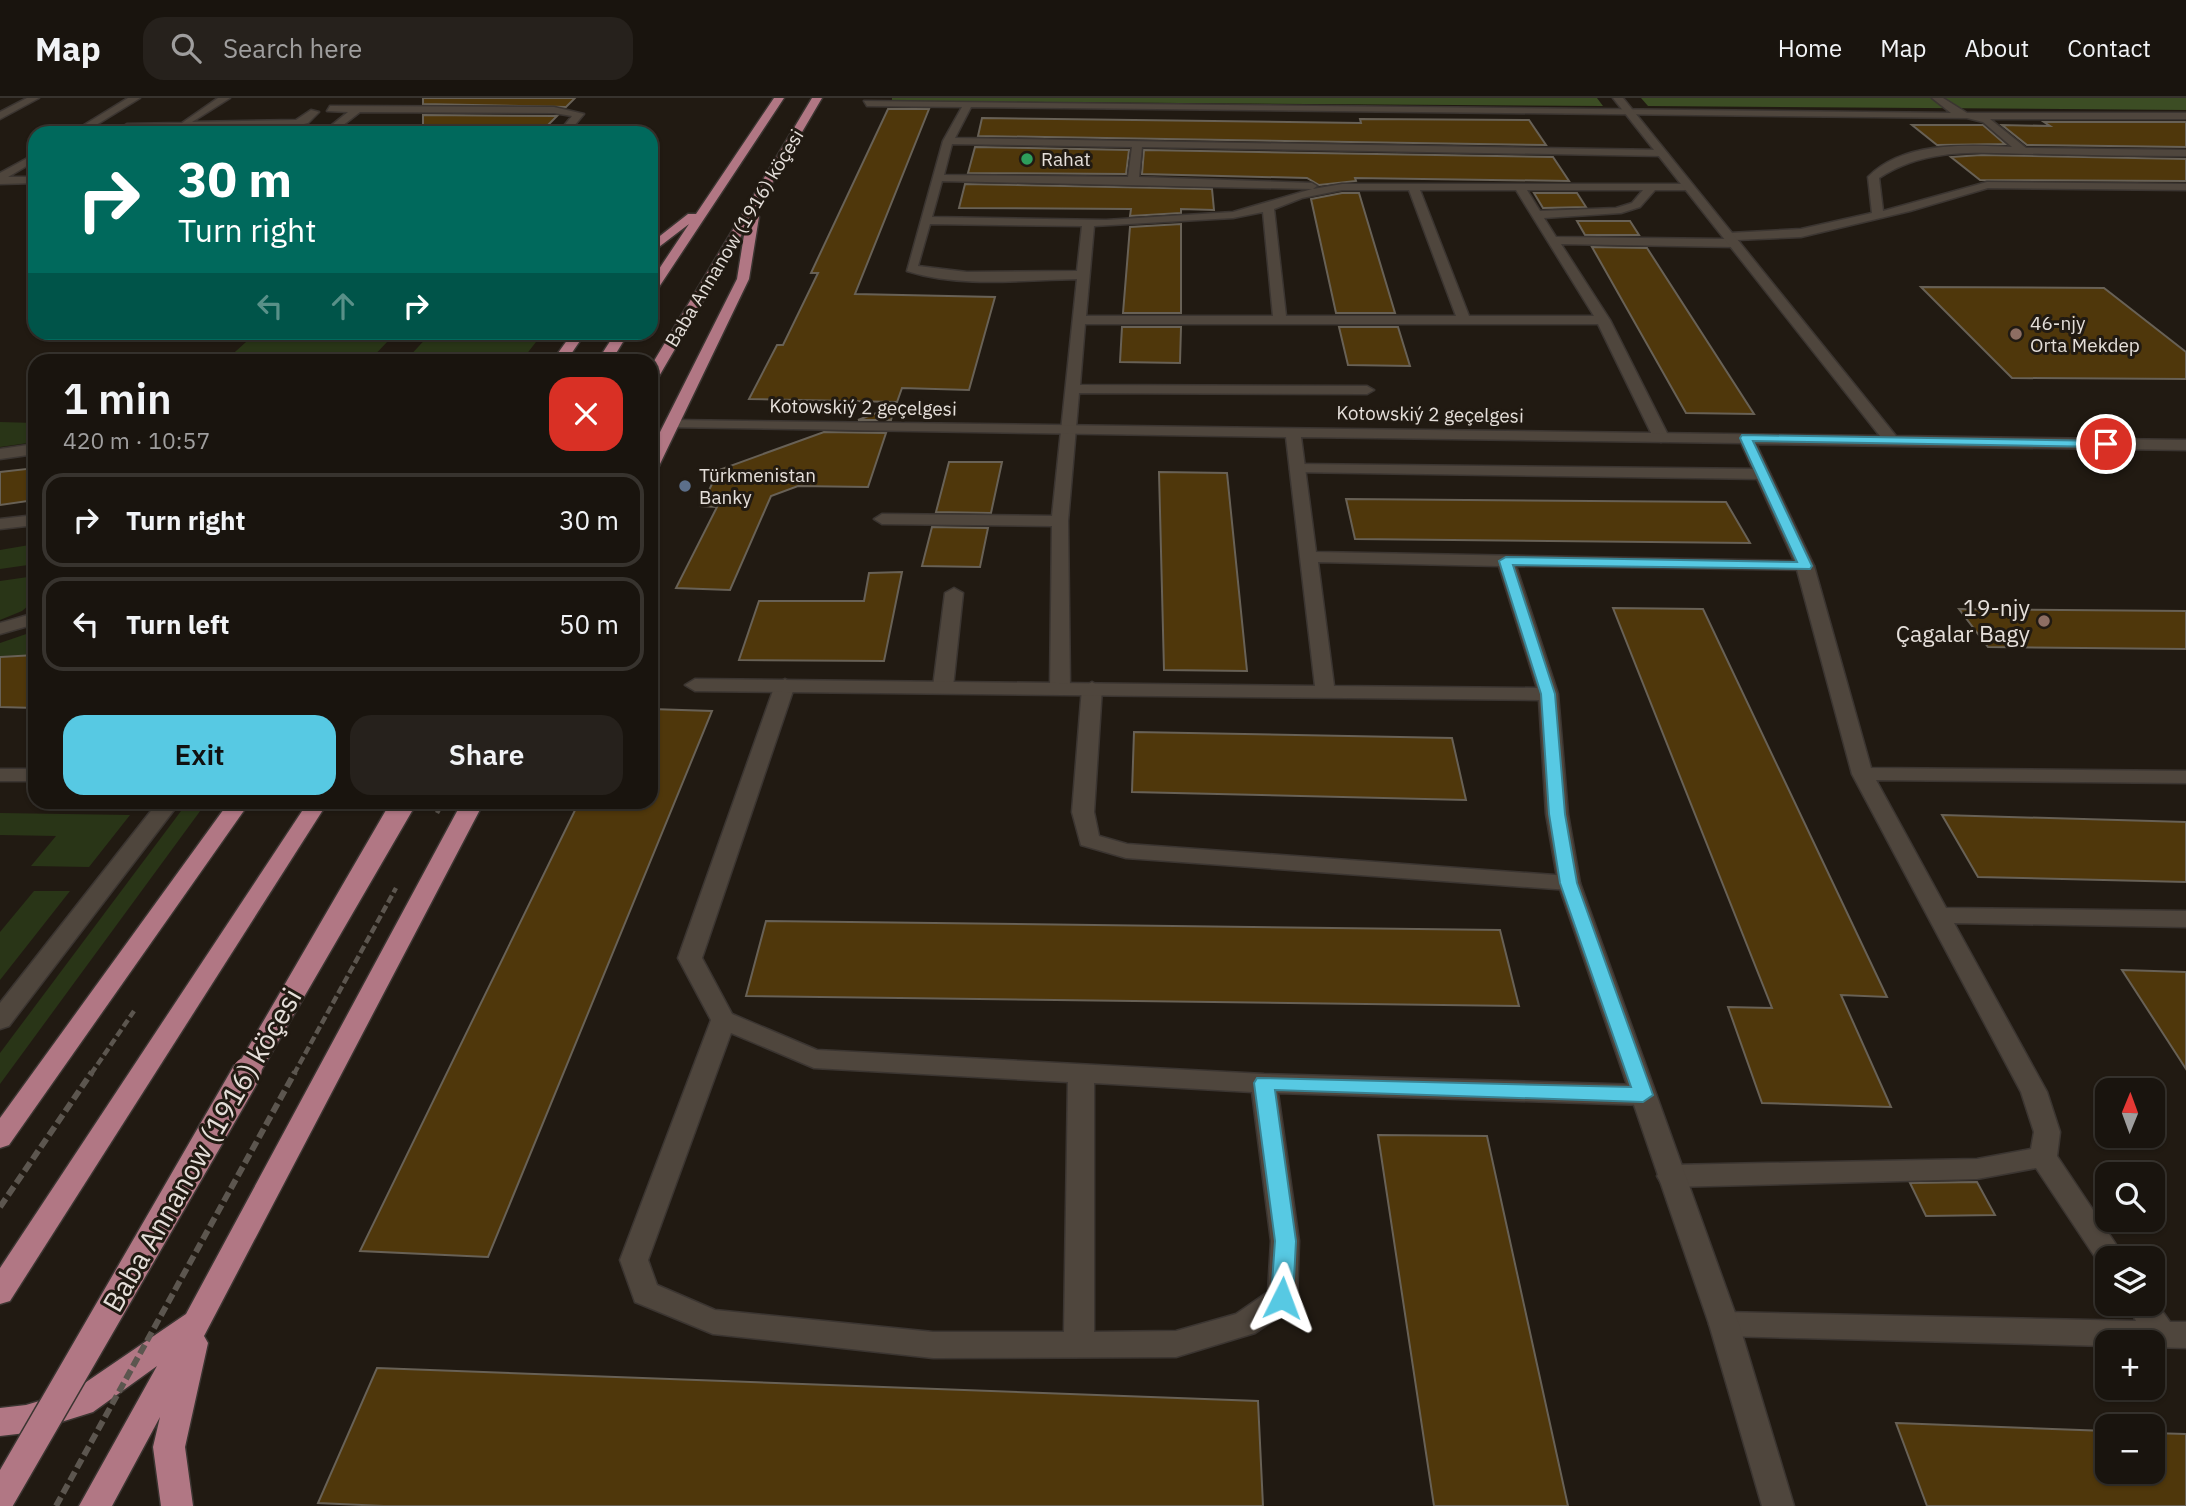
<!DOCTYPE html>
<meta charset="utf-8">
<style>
body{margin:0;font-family:"IBM Plex Sans",sans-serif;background:#26211c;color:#f1f3f6;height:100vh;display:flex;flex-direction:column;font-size:26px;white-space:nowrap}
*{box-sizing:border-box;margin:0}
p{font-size:23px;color:#9f9e9e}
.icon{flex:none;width:38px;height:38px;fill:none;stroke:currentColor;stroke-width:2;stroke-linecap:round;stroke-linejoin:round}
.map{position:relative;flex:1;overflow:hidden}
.side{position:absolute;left:28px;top:256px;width:630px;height:455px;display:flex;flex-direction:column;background:#19140e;border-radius:21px;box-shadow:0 2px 5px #0004,0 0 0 2px #37332e}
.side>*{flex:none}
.hud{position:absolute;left:28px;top:28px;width:630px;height:214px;border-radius:21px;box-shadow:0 2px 5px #0004,0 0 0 2px #37332e;background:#00695c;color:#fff;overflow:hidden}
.needle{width:46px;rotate:1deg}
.controls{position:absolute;left:2095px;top:980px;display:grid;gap:14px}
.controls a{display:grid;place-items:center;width:70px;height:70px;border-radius:14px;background:#19140e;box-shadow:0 2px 5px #0004,0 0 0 2px #37332e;font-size:35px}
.pin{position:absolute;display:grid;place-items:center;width:60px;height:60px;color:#fff;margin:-30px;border:4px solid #fff;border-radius:50%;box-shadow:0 2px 7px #0007}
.me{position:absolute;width:77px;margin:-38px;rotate:3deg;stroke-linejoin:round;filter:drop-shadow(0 0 5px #0008)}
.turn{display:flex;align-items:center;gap:24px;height:147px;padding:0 35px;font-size:32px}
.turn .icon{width:91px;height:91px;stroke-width:2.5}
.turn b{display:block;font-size:49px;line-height:60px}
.lanes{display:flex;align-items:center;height:66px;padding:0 35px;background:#0003;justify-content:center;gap:35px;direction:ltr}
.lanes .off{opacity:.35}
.round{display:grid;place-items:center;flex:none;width:74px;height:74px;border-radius:21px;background:#26211c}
.head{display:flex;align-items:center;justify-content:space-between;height:119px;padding:0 35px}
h1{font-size:42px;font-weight:600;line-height:52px}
.cta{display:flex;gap:14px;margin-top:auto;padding:14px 35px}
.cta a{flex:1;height:80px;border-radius:21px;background:#57c9e3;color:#111;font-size:28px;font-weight:600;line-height:80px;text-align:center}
.cta a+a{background:#26211c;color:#f1f3f6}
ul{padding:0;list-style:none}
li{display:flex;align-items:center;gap:21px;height:94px;margin:0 14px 10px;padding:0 21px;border:4px solid #37332e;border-radius:21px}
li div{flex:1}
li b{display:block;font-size:26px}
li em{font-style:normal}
header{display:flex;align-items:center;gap:42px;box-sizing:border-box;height:98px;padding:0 35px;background:#19140e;border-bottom:2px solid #37332e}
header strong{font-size:33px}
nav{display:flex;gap:38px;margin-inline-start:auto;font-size:24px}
.search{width:490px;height:63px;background:#26211c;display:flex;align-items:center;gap:18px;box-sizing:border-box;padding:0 24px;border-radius:21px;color:#9f9e9e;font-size:26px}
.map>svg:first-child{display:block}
.green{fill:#293517}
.forest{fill:#3c4d24}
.building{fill:#4f370b;stroke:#686156;stroke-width:2}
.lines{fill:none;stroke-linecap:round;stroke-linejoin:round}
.lane-casing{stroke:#3b3531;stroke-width:3}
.street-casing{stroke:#3b3531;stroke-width:3}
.primary-casing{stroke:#3b3531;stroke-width:3}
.path-far1{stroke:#5c564f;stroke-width:4.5;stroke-dasharray:8 3.5;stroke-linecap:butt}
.path{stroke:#5c564f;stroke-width:6;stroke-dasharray:10 4.5;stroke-linecap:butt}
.lane{fill:#4f463d;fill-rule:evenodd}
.street{fill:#4f463d;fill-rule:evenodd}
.primary{fill:#b17784;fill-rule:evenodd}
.primary-bridge-far1-casing{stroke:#3b3531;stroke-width:26;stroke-linecap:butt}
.primary-bridge-casing{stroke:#3b3531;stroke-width:32;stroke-linecap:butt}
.path-bridge-far1{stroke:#5c564f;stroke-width:4.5;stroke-dasharray:8 3.5;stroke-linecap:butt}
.path-bridge{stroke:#5c564f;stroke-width:6;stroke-dasharray:10 4.5;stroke-linecap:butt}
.primary-bridge-far1{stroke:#b17784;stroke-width:23}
.primary-bridge{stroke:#b17784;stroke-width:29}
.route{fill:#57c9e3;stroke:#398394;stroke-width:2}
.leisure-dot{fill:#2e9e5b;stroke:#211a12;stroke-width:2.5}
.education-dot{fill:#8d6e63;stroke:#211a12;stroke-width:2.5}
.service-dot{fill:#5c6f8a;stroke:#211a12;stroke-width:2.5}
.labels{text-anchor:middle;stroke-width:6;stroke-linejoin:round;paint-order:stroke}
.far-poi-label{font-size:19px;fill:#e5dfda;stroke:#211a12;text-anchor:start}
.far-street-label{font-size:19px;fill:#e5dfda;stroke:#211a12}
.poi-label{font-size:23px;fill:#e5dfda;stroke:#211a12;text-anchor:end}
.near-street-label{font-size:28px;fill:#e5dfda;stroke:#211a12}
</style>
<header>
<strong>Map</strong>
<div class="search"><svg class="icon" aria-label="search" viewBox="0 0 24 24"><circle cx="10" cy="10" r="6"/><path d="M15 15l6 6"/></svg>Search here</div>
<nav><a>Home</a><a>Map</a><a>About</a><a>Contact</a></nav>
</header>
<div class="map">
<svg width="2186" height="1408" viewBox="0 0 2186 1408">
<rect width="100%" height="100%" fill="#211a12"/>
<g class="green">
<path d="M 431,235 L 431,234 L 543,235 L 522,262 L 406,262 Z"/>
<path d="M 267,237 L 370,237 L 388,243 L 370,262 L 226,262 L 246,244 Z"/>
<path d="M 0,324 L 35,325 L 35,344 L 0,349 Z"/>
<path d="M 35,446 L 35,466 L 0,471 L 0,452 Z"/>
<path d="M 35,478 L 35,502 L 22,513 L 0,522 L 0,483 Z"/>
<path d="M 35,533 L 35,557 L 0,558 L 0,545 Z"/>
<path d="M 187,705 L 206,705 L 0,986 L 0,955 Z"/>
<path d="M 0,715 L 130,717 L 89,769 L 31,768 L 56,738 L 0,737 Z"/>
<path d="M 34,793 L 70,793 L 0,882 L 0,834 Z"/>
</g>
<g class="forest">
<path d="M 892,0 L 1597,0 L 1603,8 L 892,3 Z"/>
<path d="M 1641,0 L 2186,0 L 2186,12 L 1648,8 Z"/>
</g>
<g class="building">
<path d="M 423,0 L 575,0 L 566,9 L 423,6 Z"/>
<path d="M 888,11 L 929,11 L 855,196 L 995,199 L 969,292 L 902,290 L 897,304 L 749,301 L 777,247 L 783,247 L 818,175 L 811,175 Z"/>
<path d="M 423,17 L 554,18 L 557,18 L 543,32 L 532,35 L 423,35 Z"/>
<path d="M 982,20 L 1361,25 L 1360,21 L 1529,22 L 1546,47 L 978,38 Z"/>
<path d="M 2044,24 L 2186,24 L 2186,49 L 2027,47 L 2002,27 L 2050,28 Z"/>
<path d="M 1912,27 L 1983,27 L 2005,46 L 1937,47 Z"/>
<path d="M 975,49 L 1129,52 L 1126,76 L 968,75 Z"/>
<path d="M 1144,52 L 1553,59 L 1569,83 L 1355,80 L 1356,83 L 1319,87 L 1307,80 L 1142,76 Z"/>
<path d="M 1981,57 L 2186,61 L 2186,83 L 1980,82 L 1951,59 Z"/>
<path d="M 965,86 L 1212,91 L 1214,112 L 1181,111 L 1181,115 L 1130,118 L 1131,111 L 959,110 Z"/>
<path d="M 1342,95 L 1359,95 L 1395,215 L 1336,215 L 1311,101 Z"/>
<path d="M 1534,95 L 1577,95 L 1586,109 L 1543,110 Z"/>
<path d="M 1577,123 L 1630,123 L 1639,137 L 1585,137 Z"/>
<path d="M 1181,126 L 1181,215 L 1123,215 L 1130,129 Z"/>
<path d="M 1592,149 L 1647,150 L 1754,316 L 1686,315 Z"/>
<path d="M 1921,189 L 2104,190 L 2186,254 L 2186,281 L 2012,280 Z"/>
<path d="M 1122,229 L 1181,229 L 1180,265 L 1120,264 Z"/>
<path d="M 1339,229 L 1398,229 L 1410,268 L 1348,267 Z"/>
<path d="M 895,308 L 891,322 L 858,322 Z"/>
<path d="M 824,334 L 886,335 L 868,389 L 798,388 L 771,398 L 730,492 L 676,490 L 717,409 L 701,408 L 719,372 Z"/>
<path d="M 949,364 L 1002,364 L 991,415 L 936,414 Z"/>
<path d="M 35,370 L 35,402 L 0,407 L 0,374 Z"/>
<path d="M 1159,374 L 1227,375 L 1247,573 L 1164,572 Z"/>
<path d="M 1346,401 L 1726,404 L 1750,445 L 1355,441 Z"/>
<path d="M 932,429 L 988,430 L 980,469 L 922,468 Z"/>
<path d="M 902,474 L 884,563 L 739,562 L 759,503 L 864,503 L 869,475 Z"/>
<path d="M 1613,510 L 1703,511 L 1887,899 L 1841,897 L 1891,1009 L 1762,1005 L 1728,909 L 1772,910 Z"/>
<path d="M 1959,511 L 2186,513 L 2186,551 L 1988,549 Z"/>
<path d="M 35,557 L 35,610 L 0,609 L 0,559 Z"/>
<path d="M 651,611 L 712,613 L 488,1159 L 360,1153 L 579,704 L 651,704 Z"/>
<path d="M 1134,634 L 1452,640 L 1466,702 L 1132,694 Z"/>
<path d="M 1942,717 L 2186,724 L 2186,784 L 1978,779 Z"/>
<path d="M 766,823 L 1500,832 L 1519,908 L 746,898 Z"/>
<path d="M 2122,872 L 2186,874 L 2186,971 Z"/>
<path d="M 1378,1037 L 1487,1038 L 1568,1408 L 1434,1408 Z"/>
<path d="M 1977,1084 L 1995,1117 L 1926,1118 L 1910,1085 Z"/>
<path d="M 377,1270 L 1258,1303 L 1263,1408 L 384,1408 L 318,1405 Z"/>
<path d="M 1896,1325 L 2107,1333 L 2107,1374 L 2152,1374 L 2152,1335 L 2186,1336 L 2186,1408 L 1927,1408 Z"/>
</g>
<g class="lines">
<defs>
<g id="lane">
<path d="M 27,0 L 39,0 L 0,21 L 0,14 Z"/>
<path d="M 128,0 L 140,0 L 83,35 L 71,35 Z"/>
<path d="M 218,0 L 230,0 L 192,24 L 296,22 L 311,12 L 319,14 L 308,25 L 296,28 L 127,32 L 122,29 L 127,26 L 182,25 Z"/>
<path d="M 1932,0 L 1943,0 L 1967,15 L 2186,15 L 2186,21 L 1990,21 L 2026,50 L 2186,52 L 2186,58 C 2139,58 2092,57 2046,56 C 1987,56 1930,46 1879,80 L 1883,113 L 1987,84 L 2186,86 L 2186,92 L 1988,90 L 1910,113 L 1801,139 L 1737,142 L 1740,145 L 1734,149 L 1561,146 L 1610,222 L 1669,339 L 1661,344 L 1653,339 L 1598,226 L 1085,226 L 1080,287 L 1367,288 L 1374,292 L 1367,296 L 1079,295 L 1068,423 L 1070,590 L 1067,594 L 1060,596 L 1050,590 L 1052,428 L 882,426 L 874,421 L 882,416 L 1052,418 L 1077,181 C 1021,182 960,190 907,173 L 943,43 L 962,9 L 867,8 L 864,3 L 1951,15 ZM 971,9 L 1967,20 L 1983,24 L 2012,49 C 1965,47 1904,43 1868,79 L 1872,115 L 1801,131 L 1729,135 L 1725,136 L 1725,141 L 1556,139 L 1544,120 L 1621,115 L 1640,109 L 1655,92 L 1689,92 L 1694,89 L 1689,86 L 1342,86 L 1313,91 L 1317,88 L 1312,85 L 1139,79 L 1142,49 L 1662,58 L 1667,55 L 1662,52 L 955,40 ZM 952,46 L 1132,49 L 1128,79 L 944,77 ZM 942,83 L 1312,91 L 1233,114 L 1106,122 L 932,119 ZM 1342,92 L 1409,92 L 1456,218 L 1286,218 L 1274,111 L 1302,100 ZM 1420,92 L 1516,92 L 1594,218 L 1469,218 ZM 1527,92 L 1643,92 L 1632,105 L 1616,110 L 1540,113 ZM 1263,114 L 1273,218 L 1086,218 L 1094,128 L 1233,120 ZM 930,126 L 1082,128 L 1077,173 L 967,174 L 918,168 Z"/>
<path d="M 330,8 L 554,9 L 584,16 L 568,35 L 558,35 L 572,18 L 554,15 L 360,14 L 333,35 L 322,35 L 348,14 L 327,13 Z"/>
<path d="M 35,56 L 35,63 L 8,79 L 35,79 L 35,85 L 0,86 L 0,75 Z"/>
<path d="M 35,346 L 35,356 L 0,361 L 0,351 Z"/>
<path d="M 1298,366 L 1762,371 L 1770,376 L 1762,381 L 1292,374 L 1290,371 Z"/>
<path d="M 35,417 L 35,427 L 0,431 L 0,421 Z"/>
<path d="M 1805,463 L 1814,468 L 1871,670 L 2186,673 L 2186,685 L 1876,682 L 1946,810 L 2186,813 L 2186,829 L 1954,825 L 2047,994 L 2060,1034 L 2057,1058 L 2125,1160 L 2107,1160 L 2107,1170 L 2101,1168 L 2036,1070 L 1977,1081 L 1671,1089 L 1661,1085 L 1657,1078 L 1661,1071 L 1671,1067 L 1977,1061 L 2031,1051 L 2034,1034 L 2021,994 L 1852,676 L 1796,468 Z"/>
<path d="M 954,490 L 963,495 L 953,589 L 943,595 L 933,589 L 945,495 Z"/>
<path d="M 35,515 L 35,526 L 0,536 L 0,525 Z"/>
<path d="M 785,581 L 795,587 L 702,860 L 732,916 L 817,952 L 1264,976 L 1643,987 L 1652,990 L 1656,997 L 1652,1004 L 1643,1007 L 1278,995 L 1299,1143 L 1297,1200 L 1292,1209 L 1255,1235 L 1245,1238 L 1176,1259 L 933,1260 L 713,1236 L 635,1204 L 620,1162 L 711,922 L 678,860 L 775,587 ZM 731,935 L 814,970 L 1068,984 L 1064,1234 L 933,1234 L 715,1212 L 657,1187 L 648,1162 ZM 1094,985 L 1252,994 L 1271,1143 L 1268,1194 L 1236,1216 L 1176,1233 L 1094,1234 Z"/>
<path d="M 1092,584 L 1102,590 L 1094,714 L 1099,738 L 1127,746 L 1569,778 L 1577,780 L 1580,785 L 1577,790 L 1569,792 L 1126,760 L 1081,747 L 1072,714 L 1082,590 Z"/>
<rect x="0" y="671" width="35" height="12"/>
<path d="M 158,704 L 180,704 L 9,928 L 0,931 L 0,905 Z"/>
<path d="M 2152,1199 L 2170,1224 L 2186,1224 L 2186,1250 L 2152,1249 L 2152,1244 L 2107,1244 L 2107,1248 L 1724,1238 L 1714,1235 L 1709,1226 L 1714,1217 L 1724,1214 L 2136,1223 L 2127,1206 L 2152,1206 Z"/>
</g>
<path id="street" d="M 1613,0 L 1623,0 L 1896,338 L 2186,342 L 2186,352 L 1756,346 L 1814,468 L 1811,472 L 1516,468 L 1558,596 L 1568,716 L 1580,785 L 1739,1226 L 1794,1408 L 1762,1408 L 1709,1226 L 1558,785 L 1546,716 L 1539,602 L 695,593 L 685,587 L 695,581 L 1315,588 L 1286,339 L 668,329 L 668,323 L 673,322 L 1880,338 ZM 1301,339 L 1741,345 L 1794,463 L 1316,454 ZM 1318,464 L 1499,468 L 1537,590 L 1334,588 Z"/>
<g id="primary">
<path d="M 774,0 L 784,0 L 657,192 L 651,196 L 651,183 L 689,126 L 651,155 L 651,145 L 688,116 L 696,116 Z"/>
<path d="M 812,0 L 822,0 L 754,116 L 759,119 L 749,181 L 659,368 L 651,373 L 651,352 L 737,181 L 745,131 L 658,280 L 651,284 L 651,268 Z"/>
<path d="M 573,234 L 586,234 L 567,262 L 553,262 Z"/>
<path d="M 616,234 L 629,234 L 612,262 L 598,262 Z"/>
<path d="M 229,704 L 250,704 L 9,1047 L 0,1050 L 0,1020 Z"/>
<path d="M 308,704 L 328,704 L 10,1203 L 0,1206 L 0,1170 Z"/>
<path d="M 462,704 L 484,704 L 204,1238 L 208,1245 L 185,1349 L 193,1408 L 161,1408 L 153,1349 L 160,1319 L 112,1408 L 79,1408 L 157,1268 L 93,1314 L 26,1335 L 0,1338 L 0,1310 L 26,1307 L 73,1293 L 186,1216 Z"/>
</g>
</defs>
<use href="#lane" class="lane-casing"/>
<use href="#street" class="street-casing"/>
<use href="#primary" class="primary-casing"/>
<path class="path-far1" d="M 91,976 L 134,913"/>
<path class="path" d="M 0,1109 L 92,974"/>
<use href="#lane" class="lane"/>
<use href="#street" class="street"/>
<use href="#primary" class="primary"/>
<defs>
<path id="primary-bridge-far1" d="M 246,976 L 404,704"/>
<path id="primary-bridge" d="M 0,1401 L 247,974"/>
</defs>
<use href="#primary-bridge-far1" class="primary-bridge-far1-casing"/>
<use href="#primary-bridge" class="primary-bridge-casing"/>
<g class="path-bridge-far1">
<path d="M 437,715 L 443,704"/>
<path d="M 294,976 L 396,790"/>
</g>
<path class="path-bridge" d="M 56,1408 L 295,974"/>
<use href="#primary-bridge-far1" class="primary-bridge-far1"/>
<use href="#primary-bridge" class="primary-bridge"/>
</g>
<path class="route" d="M 1742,337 L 2106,343 L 2111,346 L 2106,349 L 1753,343 L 1812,468 L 1810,471 L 1513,467 L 1555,596 L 1565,716 L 1577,785 L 1653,997 L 1643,1004 L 1275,992 L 1296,1143 L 1293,1200 L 1290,1206 L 1282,1209 L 1274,1206 L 1271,1200 L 1275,1143 L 1254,985 L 1257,980 L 1631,989 L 1560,785 L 1549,716 L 1541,596 L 1499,463 L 1506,459 L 1797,464 L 1740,340 Z"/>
<circle class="leisure-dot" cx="1027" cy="61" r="7"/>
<g class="education-dot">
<circle cx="2016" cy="236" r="7"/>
<circle cx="2044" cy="523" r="7"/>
</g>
<circle class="service-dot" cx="685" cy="388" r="7"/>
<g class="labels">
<g class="far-poi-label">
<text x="1041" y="68">Rahat</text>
<text x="2030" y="232">46-njy<tspan x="2030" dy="22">Orta Mekdep</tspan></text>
<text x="699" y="384">Türkmenistan<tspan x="699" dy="22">Banky</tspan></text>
</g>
<g class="far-street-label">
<text transform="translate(734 140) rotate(-59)" y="7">Baba Annanow (1916) köçesi</text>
<text transform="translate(863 309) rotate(1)" y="7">Kotowskiý 2 geçelgesi</text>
<text transform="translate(1430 316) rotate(1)" y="7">Kotowskiý 2 geçelgesi</text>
</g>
<g class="poi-label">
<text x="2030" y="518">19-njy<tspan x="2030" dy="26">Çagalar Bagy</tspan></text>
</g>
<g class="near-street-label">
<text transform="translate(202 1052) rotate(-60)" y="10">Baba Annanow (1916) köçesi</text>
</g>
</g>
</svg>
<div class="controls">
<a><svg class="needle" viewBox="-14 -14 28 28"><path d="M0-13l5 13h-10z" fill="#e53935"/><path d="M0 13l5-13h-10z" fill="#9f9e9e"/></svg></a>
<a><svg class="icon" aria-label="search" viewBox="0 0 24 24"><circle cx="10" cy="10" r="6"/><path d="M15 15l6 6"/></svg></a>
<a><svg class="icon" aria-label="layers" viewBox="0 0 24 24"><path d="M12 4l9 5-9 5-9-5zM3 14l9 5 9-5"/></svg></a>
<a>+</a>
<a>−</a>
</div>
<div class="pin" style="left:2106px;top:346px;background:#d93025"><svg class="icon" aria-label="arrive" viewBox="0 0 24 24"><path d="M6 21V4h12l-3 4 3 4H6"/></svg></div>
<svg class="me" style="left:1282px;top:1200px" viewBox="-20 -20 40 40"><path d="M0-17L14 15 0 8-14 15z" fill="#57c9e3" stroke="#fff" stroke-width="4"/></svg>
<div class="hud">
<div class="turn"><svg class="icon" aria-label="right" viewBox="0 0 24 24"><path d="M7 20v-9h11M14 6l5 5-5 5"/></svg><div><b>30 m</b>Turn right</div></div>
<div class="lanes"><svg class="icon off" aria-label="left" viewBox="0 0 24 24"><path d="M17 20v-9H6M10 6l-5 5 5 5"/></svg><svg class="icon off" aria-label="ahead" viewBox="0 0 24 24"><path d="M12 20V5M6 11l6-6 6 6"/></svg><svg class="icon" aria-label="right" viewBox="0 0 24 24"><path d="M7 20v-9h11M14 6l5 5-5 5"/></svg></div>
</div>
<section class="side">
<div class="head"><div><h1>1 min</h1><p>420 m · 10:57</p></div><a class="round" style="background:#d93025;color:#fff"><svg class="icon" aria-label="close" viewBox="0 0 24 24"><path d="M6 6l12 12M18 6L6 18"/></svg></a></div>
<ul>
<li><svg class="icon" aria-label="right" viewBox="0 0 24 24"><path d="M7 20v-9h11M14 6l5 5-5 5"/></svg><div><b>Turn right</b></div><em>30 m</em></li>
<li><svg class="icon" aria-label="left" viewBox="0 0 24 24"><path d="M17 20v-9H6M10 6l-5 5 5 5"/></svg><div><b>Turn left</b></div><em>50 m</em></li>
</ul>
<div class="cta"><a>Exit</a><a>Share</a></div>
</section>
</div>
